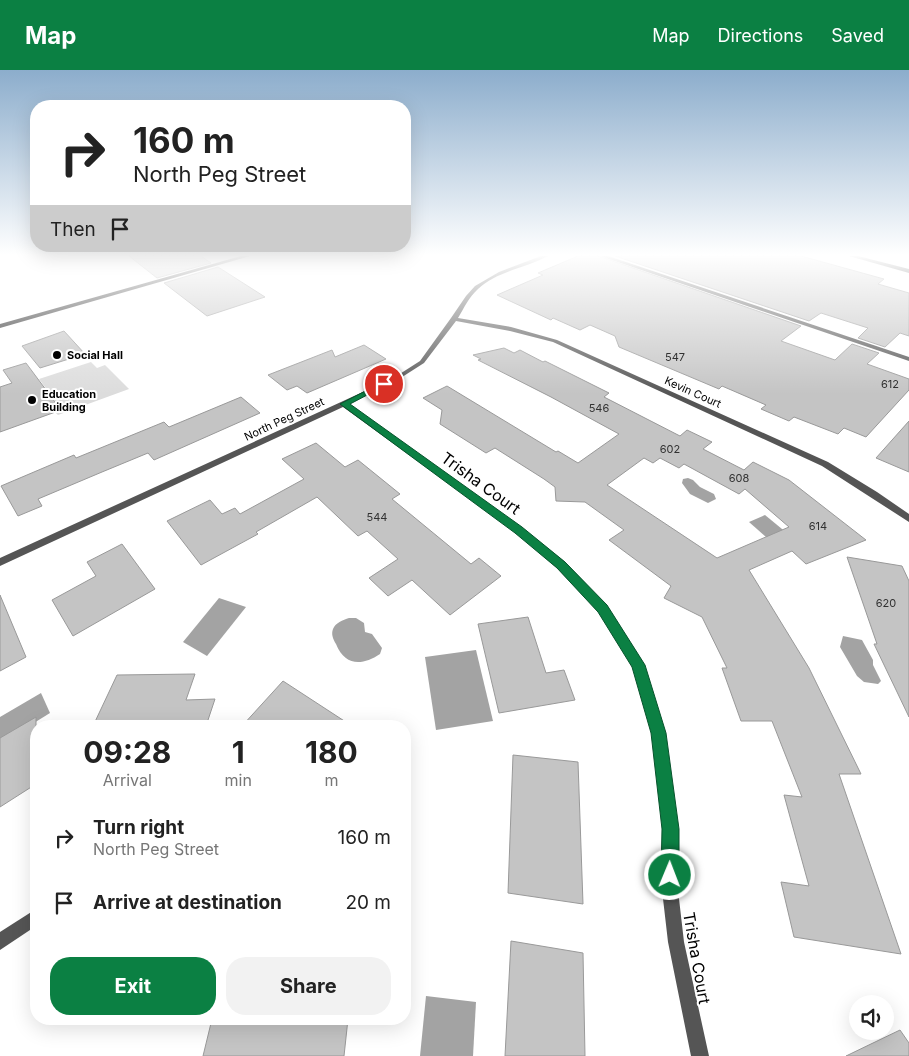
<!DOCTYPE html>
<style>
body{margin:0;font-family:Inter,sans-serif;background:#f2f2f2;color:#222;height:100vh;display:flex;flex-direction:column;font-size:19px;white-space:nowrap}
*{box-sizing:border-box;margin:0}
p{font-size:16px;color:#767676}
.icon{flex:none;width:28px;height:28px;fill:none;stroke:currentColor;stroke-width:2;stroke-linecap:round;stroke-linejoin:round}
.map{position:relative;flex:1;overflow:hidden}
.side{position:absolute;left:30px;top:650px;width:381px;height:305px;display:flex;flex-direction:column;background:#fff;border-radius:20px;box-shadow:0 5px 20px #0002}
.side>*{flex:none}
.banner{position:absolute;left:30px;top:30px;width:381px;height:152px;border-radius:20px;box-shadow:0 5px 20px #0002;background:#fff;color:#222;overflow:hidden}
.fabs{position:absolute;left:849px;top:925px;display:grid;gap:10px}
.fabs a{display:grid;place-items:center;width:45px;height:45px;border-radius:50%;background:#fff;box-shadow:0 5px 20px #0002;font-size:25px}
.pin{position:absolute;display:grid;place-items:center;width:42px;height:42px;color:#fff;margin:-21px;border:2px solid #fff;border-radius:50%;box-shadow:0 1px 5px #0007}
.me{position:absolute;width:55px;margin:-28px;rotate:1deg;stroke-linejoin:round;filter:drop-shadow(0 0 4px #0008)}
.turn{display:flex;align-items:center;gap:18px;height:105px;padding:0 20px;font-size:22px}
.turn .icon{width:65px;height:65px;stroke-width:2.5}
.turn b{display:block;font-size:35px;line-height:42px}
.then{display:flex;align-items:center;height:48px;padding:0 20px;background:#0003;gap:10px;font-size:19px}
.eta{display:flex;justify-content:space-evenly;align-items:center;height:85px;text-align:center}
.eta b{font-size:30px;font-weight:700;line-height:35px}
.primary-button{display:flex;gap:10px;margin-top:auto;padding:10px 20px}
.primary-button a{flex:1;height:58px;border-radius:20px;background:#0b8043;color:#fff;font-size:20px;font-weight:700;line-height:58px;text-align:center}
.primary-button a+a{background:#f2f2f2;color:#222}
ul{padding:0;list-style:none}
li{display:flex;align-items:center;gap:15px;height:65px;padding:0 20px}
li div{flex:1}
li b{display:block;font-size:19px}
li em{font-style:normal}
header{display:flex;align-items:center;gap:30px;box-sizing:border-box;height:70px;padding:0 25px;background:#0b8043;color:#fff}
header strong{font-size:24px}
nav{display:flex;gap:28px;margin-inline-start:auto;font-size:18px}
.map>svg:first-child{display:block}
.green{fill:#dcdcdc}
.water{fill:#a3a3a3}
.building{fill:#c4c4c4;stroke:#999;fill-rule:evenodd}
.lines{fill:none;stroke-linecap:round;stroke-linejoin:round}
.street{fill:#555;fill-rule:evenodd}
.secondary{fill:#222;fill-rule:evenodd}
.route{fill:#0b8043;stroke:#07532c}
.poi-dot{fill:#000;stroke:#fff;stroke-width:2}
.labels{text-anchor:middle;stroke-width:4;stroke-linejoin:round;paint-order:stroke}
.far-poi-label{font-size:11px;font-weight:bold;fill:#000;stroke:#fff;text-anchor:start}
.number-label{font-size:11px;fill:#313131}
.far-street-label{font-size:11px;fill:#000;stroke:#fff}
.near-street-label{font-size:16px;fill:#000;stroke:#fff}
</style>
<header>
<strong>Map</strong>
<nav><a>Map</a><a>Directions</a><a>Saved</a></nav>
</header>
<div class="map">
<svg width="909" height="986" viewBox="0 0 909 986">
<rect width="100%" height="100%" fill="#fff"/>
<path class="green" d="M 91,292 L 97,298 L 105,295 L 129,319 L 58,345 L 55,342 L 61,339 L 39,309 Z"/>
<g class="water">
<path d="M 688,408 L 693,410 L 700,417 L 714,424 L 716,429 L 708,433 L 690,424 L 682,413 L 683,409 Z"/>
<path d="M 765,445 L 799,473 L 781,480 L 749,452 Z"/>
<path d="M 219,528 L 246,537 L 207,586 L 183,572 Z"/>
<path d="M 349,548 L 356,548 L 364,553 L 365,562 L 372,564 L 382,578 L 380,584 C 362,596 345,596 336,574 C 333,569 331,564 333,559 C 335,553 343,550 349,548 Z"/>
<path d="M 843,566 L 862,570 L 873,590 L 873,595 L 881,611 L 878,614 L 864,612 L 857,606 L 840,577 Z"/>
<path d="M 476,580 L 493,651 L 436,660 L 425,587 Z"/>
<path d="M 41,623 L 50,643 L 0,674 L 0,647 Z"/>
<path d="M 426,926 L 476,932 L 473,986 L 420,986 Z"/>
</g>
<g class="building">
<path d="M 129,186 L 201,186 L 211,193 L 157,208 Z"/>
<path d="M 578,186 L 598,186 L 801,256 L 781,271 L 835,290 L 852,274 L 879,283 L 867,294 L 909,309 L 909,320 L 866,367 L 844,358 L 838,364 L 794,347 L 789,351 L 761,339 L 766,335 L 722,316 L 719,319 L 619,277 L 615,266 L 590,255 L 580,260 L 553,248 L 551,250 L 497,225 L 543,205 L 538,203 Z"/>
<path d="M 615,186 L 801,186 L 884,209 L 878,214 L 909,223 L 909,266 L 900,263 L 885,277 L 858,268 L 868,258 L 821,243 L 809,251 Z"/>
<path d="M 218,197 L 265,227 L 207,246 L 164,213 Z"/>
<path d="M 64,261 L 85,284 L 40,298 L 22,276 Z"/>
<path d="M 364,275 L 386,289 L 307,323 L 297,316 L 287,320 L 268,305 L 332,280 L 335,287 Z"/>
<path d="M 504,278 L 514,283 L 520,280 L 543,292 L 545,291 L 609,323 L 604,327 L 680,366 L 687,360 L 712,372 L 703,379 L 744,400 L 753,392 L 789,410 L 866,470 L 806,494 L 792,481 L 749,500 L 809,598 L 861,704 L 839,704 L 901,884 L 794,867 L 781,812 L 809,816 L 784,725 L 802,727 L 772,651 L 741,651 L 722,598 L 727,598 L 702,547 L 664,528 L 671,516 L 609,470 L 624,460 L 585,432 L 556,431 L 555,417 L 544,409 L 495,378 L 486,383 L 440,354 L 442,340 L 423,328 L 447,316 L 556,382 L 558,381 L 578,393 L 619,364 L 551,327 L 478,290 L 481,289 L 473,285 ZM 644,388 L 653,393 L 660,388 L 679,398 L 684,394 L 739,424 L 745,419 L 789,457 L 717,488 L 607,415 Z"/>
<path d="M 26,293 L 61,340 L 0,362 L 0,317 L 12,313 L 3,300 Z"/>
<path d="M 241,327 L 260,343 L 154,390 L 148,383 L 102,402 L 38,429 L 42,436 L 18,446 L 1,416 L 74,385 L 76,388 L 164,352 L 169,357 Z"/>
<path d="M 909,351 L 909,402 L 876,388 Z"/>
<path d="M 316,373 L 345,397 L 358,390 L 400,424 L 392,429 L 471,494 L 479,488 L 501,506 L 450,545 L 412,510 L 388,526 L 369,508 L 398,489 L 367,461 L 358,466 L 317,427 L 256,462 L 258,464 L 201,495 L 167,451 L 210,430 L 222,444 L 235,438 L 240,444 L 304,409 L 282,389 Z"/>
<path d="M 122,474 L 155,519 L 73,566 L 52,530 L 96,506 L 87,492 Z"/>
<path d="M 847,487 L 902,496 L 909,511 L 909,647 L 874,574 L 877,574 Z"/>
<path d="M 0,525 L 26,587 L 0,601 Z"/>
<path d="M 528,547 L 546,603 L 564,600 L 575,630 L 499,643 L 478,554 Z"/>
<path d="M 195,604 L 186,630 L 215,629 L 206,656 L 93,656 L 117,605 Z"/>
<path d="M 283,611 L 352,656 L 242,656 Z"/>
<path d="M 36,647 L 36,714 L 0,737 L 0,668 Z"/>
<path d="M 513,685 L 578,692 L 583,834 L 508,823 Z"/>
<path d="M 511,871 L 583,883 L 585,986 L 505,986 Z"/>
<path d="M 212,949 L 348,949 L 344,986 L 203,986 Z"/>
<path d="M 900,960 L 909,973 L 909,986 L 846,986 Z"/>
</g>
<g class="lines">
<g class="street">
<path d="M 541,186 L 548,186 C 526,198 497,201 478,219 C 469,227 464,238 458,248 L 511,257 L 557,270 L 828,392 L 877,422 L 909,444 L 909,452 L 822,396 L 553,272 L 510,261 L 456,251 L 424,293 L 399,309 L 349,334 L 522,458 L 565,492 L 607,536 L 642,591 L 664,663 L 677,759 L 678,820 L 684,872 L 709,986 L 691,986 L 668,872 L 662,820 L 663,759 L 652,663 L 633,597 L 599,542 L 557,498 L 516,462 L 343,337 L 0,496 L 0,488 L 341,332 L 395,307 L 420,291 L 451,248 L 466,226 L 475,216 L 499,202 Z"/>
<path d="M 600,186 L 608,186 L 909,287 L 909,291 Z"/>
<path d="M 36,839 L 36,856 L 0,880 L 0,862 Z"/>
</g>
<g class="secondary">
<path d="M 241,186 L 250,186 L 0,258 L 0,254 Z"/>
<path d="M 849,186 L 858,186 L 909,199 L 909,203 Z"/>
</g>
</g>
<linearGradient id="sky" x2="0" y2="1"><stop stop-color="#8cadcc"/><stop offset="0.57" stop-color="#fff"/><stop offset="1" stop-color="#fff" stop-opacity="0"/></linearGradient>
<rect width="909" height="324" fill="url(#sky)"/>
<path class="route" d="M 381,313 L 388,314 L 350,334 L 522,457 L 565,492 L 607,535 L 645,595 L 666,663 L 679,759 L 679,805 L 676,811 L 670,813 L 664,811 L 661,805 L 662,759 L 651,663 L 632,597 L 598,542 L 557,498 L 515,463 L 340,334 Z"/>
<g class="poi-dot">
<circle cx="57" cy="285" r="5"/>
<circle cx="32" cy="330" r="5"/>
</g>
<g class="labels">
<g class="far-poi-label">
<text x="67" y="289">Social Hall</text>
<text x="42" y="328">Education<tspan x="42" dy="13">Building</tspan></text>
</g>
<g class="number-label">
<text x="675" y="291">547</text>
<text x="890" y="318">612</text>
<text x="599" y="342">546</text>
<text x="670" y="383">602</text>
<text x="739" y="412">608</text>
<text x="377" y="451">544</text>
<text x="818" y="460">614</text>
<text x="886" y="537">620</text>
</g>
<g class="far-street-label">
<text transform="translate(693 322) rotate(24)" y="4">Kevin Court</text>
<text transform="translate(284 349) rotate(-25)" y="4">North Peg Street</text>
</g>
<g class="near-street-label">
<text transform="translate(481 413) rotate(36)" y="6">Trisha Court</text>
<text transform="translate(697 888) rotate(80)" y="6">Trisha Court</text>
</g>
</g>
</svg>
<div class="fabs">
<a><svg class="icon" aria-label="sound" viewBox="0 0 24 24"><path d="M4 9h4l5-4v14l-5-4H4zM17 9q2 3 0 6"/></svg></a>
</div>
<div class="pin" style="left:384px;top:314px;background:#d93025"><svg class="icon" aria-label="arrive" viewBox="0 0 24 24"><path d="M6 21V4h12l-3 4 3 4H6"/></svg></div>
<svg class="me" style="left:670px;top:805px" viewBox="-20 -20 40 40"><circle r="17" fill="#0b8043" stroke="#fff" stroke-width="3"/><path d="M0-11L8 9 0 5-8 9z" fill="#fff"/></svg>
<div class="banner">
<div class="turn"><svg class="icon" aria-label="right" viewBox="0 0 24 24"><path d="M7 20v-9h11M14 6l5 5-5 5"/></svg><div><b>160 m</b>North Peg Street</div></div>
<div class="then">Then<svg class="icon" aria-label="arrive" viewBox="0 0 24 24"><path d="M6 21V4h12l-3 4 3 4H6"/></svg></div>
</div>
<section class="side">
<div class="eta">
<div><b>09:28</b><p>Arrival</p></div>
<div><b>1</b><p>min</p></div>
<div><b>180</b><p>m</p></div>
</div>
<ul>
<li><svg class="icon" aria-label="right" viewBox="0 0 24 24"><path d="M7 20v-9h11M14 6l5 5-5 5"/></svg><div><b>Turn right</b><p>North Peg Street</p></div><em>160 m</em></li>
<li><svg class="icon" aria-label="arrive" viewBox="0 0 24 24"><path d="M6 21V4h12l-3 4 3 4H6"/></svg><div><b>Arrive at destination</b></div><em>20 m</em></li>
</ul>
<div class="primary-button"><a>Exit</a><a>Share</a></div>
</section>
</div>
